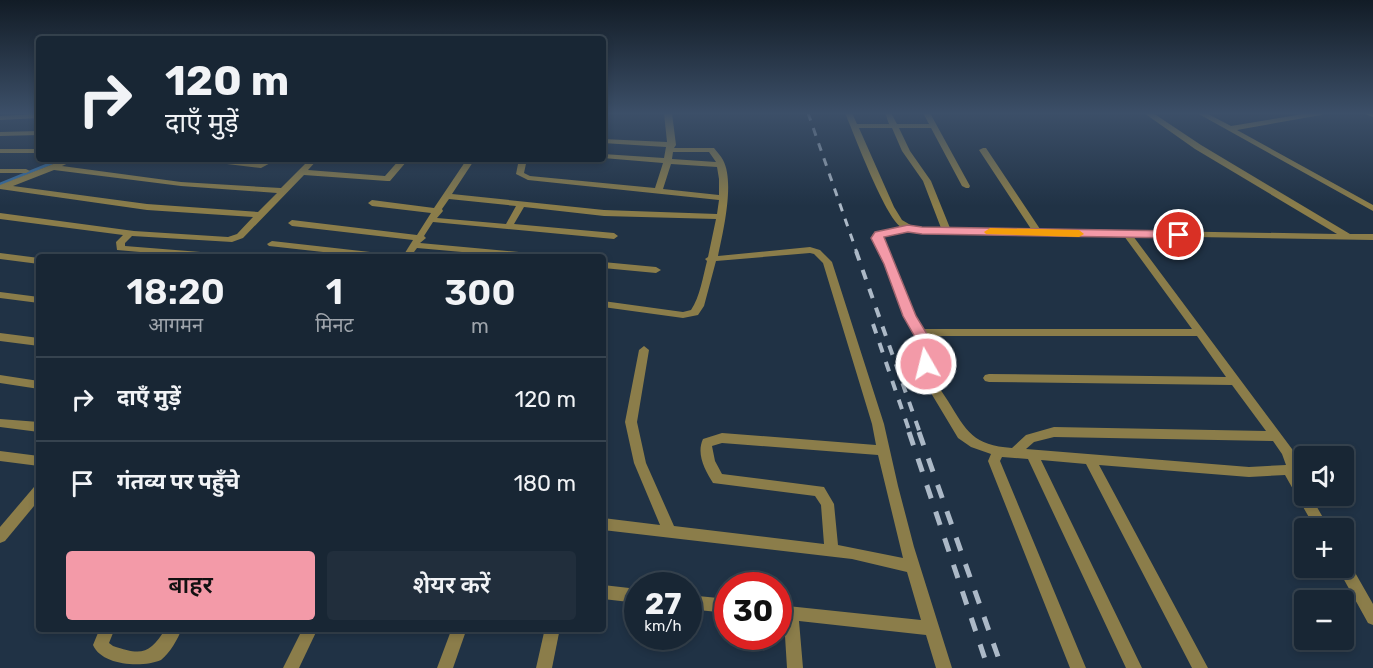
<!DOCTYPE html>
<html lang="hi">
<meta charset="utf-8">
<style>
body{margin:0;font-family:Rubik,"Noto Sans Devanagari",sans-serif;background:#212e3c;color:#f1f3f6;height:100vh;display:flex;flex-direction:column;font-size:22px;white-space:nowrap}
*{box-sizing:border-box;margin:0}
p{font-size:20px;color:#9fa5ac}
.icon{flex:none;width:33px;height:33px;fill:none;stroke:currentColor;stroke-width:2;stroke-linecap:round;stroke-linejoin:round}
.map{position:relative;flex:1;overflow:hidden}
.sheet{position:absolute;left:36px;top:254px;width:570px;height:378px;display:flex;flex-direction:column;background:#182634;border-radius:6px;box-shadow:0 3px 9px #0003,0 0 0 2px #36434f}
.sheet>*{flex:none}
.hud{position:absolute;left:36px;top:36px;width:570px;height:126px;border-radius:6px;box-shadow:0 3px 9px #0003,0 0 0 2px #36434f;background:#182634;color:#f1f3f6;overflow:hidden}
.tools{position:absolute;left:1294px;top:446px;display:grid;gap:12px}
.tools a{display:grid;place-items:center;width:60px;height:60px;border-radius:6px;background:#182634;box-shadow:0 3px 9px #0003,0 0 0 2px #36434f;font-size:30px}
.speed{position:absolute;left:624px;top:572px;display:flex;gap:12px;font-size:30px;font-weight:700;text-align:center}
.speed>*{display:grid;place-content:center;width:78px;height:78px;border-radius:50%;background:#182634;box-shadow:0 3px 9px #0003,0 0 0 2px #36434f;line-height:1}
.speed small{font-size:15px;font-weight:400}
.speed .limit{border:9px solid #d22;background:#fff;color:#111}
.pin{position:absolute;display:grid;place-items:center;width:51px;height:51px;color:#fff;margin:-26px;border:3px solid #fff;border-radius:50%;box-shadow:0 2px 6px #0007}
.me{position:absolute;width:66px;margin:-33px;rotate:352deg;stroke-linejoin:round;filter:drop-shadow(0 0 4px #0008)}
.turn{display:flex;align-items:center;gap:21px;height:126px;padding:0 30px;font-size:27px}
.turn .icon{width:78px;height:78px;stroke-width:2.5}
.turn b{display:block;font-size:42px;line-height:51px}
.eta{display:flex;justify-content:space-evenly;align-items:center;height:102px;text-align:center}
.eta b{font-size:36px;font-weight:600;line-height:42px}
.action{display:flex;gap:12px;margin-top:auto;padding:12px 30px}
.action a{flex:1;height:69px;border-radius:6px;background:#f39aa8;color:#111;font-size:24px;font-weight:600;line-height:69px;text-align:center}
.action a+a{background:#212e3c;color:#f1f3f6}
ul{padding:0;list-style:none}
li{display:flex;align-items:center;gap:18px;height:84px;padding:0 30px;border-top:2px solid #36434f}
li div{flex:1}
li b{display:block;font-size:22px}
li em{font-style:normal}
.map>svg:first-child{display:block}
.lines{fill:none;stroke-linecap:round;stroke-linejoin:round}
.stream{stroke:#3870a3;stroke-width:3}
.street{fill:#8b7d4a;fill-rule:evenodd}
.secondary{fill:#bfa853;fill-rule:evenodd}
.rail-far2{stroke:#acb9c7;stroke-width:3;stroke-dasharray:8 8;stroke-linecap:butt}
.rail-far1{stroke:#acb9c7;stroke-width:4;stroke-dasharray:10 10;stroke-linecap:butt}
.rail{stroke:#acb9c7;stroke-width:5;stroke-dasharray:14 14;stroke-linecap:butt}
.route{fill:#f39aa8;stroke:#9e646d;stroke-width:1.5}
.slow{fill:#f59e0b}
</style>
<div class="map">
<svg width="1373" height="668" viewBox="0 0 1373 668">
<rect width="100%" height="100%" fill="#203245"/>
<g class="lines">
<path class="stream" d="M 0,184 L 62,159"/>
<g class="street">
<path d="M 664,113 L 672,113 L 676,145 L 674,148 L 714,148 C 717,152 721,156 723,160 C 735,182 723,232 718,256 L 810,247 L 820,250 L 832,262 L 884,424 L 898,486 L 914,547 L 952,668 L 936,668 L 926,635 L 799,621 L 803,668 L 787,668 L 784,620 L 778,619 L 778,605 L 921,620 L 907,572 L 852,559 L 603,530 L 603,518 L 660,525 L 634,463 L 625,422 L 639,350 L 644,346 L 649,350 L 637,422 L 646,463 L 674,526 L 824,544 L 821,505 L 815,496 L 713,483 C 705,470 696,454 703,439 L 722,433 L 876,445 L 872,424 L 823,263 L 814,254 L 810,253 L 716,261 L 704,306 L 698,315 L 683,318 L 603,307 L 603,301 L 683,312 L 691,310 C 700,297 703,276 707,261 L 705,259 L 708,257 L 716,219 L 604,216 L 524,207 L 514,224 L 614,233 L 618,236 L 614,239 L 433,222 L 424,236 L 426,238 L 420,243 L 530,253 L 533,254 L 534,256 L 507,256 L 417,248 L 411,256 L 403,256 L 413,240 L 292,226 L 288,223 L 292,220 L 417,235 L 431,213 L 372,206 L 368,203 L 372,200 L 434,208 L 467,159 L 475,159 L 452,194 L 604,210 L 717,214 L 719,200 L 528,180 L 516,174 L 519,159 L 527,159 L 524,173 L 530,176 L 655,188 L 663,163 L 603,158 L 603,154 L 664,158 L 666,147 L 603,143 L 603,139 L 667,142 ZM 709,152 L 716,162 L 672,159 L 673,152 ZM 671,164 L 717,167 L 719,179 L 719,195 L 663,189 ZM 449,199 L 516,206 L 506,224 L 437,218 L 443,211 L 442,209 ZM 722,443 L 878,455 L 903,558 L 838,545 L 834,504 L 824,487 L 722,474 L 715,461 L 712,446 Z"/>
<path d="M 845,113 L 852,113 L 857,124 L 889,124 L 885,113 L 891,113 L 897,124 L 929,124 L 923,113 L 930,113 L 970,186 L 969,188 L 966,188 L 962,186 L 931,128 L 899,128 L 910,151 L 931,181 L 950,228 L 1031,229 L 979,150 L 983,148 L 986,148 L 1040,229 L 1337,234 L 1195,149 L 1144,113 L 1153,113 L 1201,145 L 1350,234 L 1373,234 L 1373,240 L 1133,236 L 1292,449 L 1299,466 L 1296,471 L 1305,486 L 1305,495 L 1310,495 L 1329,528 L 1315,528 L 1285,475 L 1249,477 L 1099,465 L 1208,668 L 1192,668 L 1086,464 L 1041,460 L 1142,668 L 1126,668 L 1028,459 L 1002,457 L 1000,461 L 1086,668 L 1070,668 L 988,461 L 991,454 L 971,447 L 958,438 L 931,393 L 920,371 L 921,344 L 905,316 L 885,264 L 872,236 L 873,234 L 901,227 C 885,217 854,134 845,113 ZM 859,128 L 892,128 L 902,151 L 923,181 L 941,228 L 914,227 L 902,220 L 894,207 ZM 907,231 L 912,233 L 1124,236 L 1192,329 L 922,329 C 906,300 896,267 881,237 ZM 926,336 L 1197,336 L 1226,377 L 989,374 L 985,375 L 983,378 L 985,381 L 989,382 L 1232,385 L 1266,431 L 1054,427 L 1026,435 L 1012,448 C 973,445 967,432 948,401 C 942,392 935,382 932,372 C 928,358 935,350 926,336 ZM 1054,437 L 1273,441 L 1282,454 L 1286,465 L 1249,467 L 1026,449 L 1034,442 Z"/>
<path d="M 1197,113 L 1206,113 L 1231,126 L 1309,113 L 1324,113 L 1321,115 L 1237,130 L 1373,205 L 1373,211 Z"/>
<path d="M 39,114 L 39,118 L 0,120 L 0,116 Z"/>
<path d="M 39,131 L 39,135 L 0,136 L 0,132 Z"/>
<rect x="0" y="149" width="39" height="4"/>
<path d="M 66,159 L 77,159 L 62,166 L 181,182 L 281,188 L 310,159 L 318,159 L 308,170 L 385,176 L 400,159 L 406,159 L 407,161 L 390,181 L 387,181 L 304,175 L 243,238 L 232,242 L 132,236 L 125,243 L 125,246 L 213,253 L 218,256 L 186,256 L 117,250 L 116,242 L 123,235 L 0,219 L 0,213 L 134,231 L 228,237 L 237,234 L 253,217 L 147,210 L 0,189 L 0,185 ZM 54,170 L 181,186 L 277,193 L 258,212 L 147,204 L 13,186 Z"/>
<path d="M 198,159 L 222,159 L 260,163 L 268,159 L 278,159 L 261,168 L 202,161 Z"/>
<path d="M 0,169 L 26,169 L 30,171 L 26,173 L 0,173 Z"/>
<path d="M 272,241 L 379,253 L 384,256 L 359,256 L 269,246 L 267,244 Z"/>
<path d="M 0,253 L 39,258 L 39,264 L 0,259 Z"/>
<path d="M 603,262 L 656,267 L 661,270 L 656,273 L 603,268 Z"/>
<path d="M 0,292 L 39,297 L 39,303 L 0,298 Z"/>
<path d="M 0,333 L 39,338 L 39,346 L 0,341 Z"/>
<path d="M 0,375 L 39,381 L 39,389 L 0,383 Z"/>
<path d="M 0,419 L 39,422 L 39,432 L 0,427 Z"/>
<path d="M 0,451 L 39,456 L 39,466 L 0,461 Z"/>
<path d="M 39,486 L 39,500 L 5,541 L 0,543 L 0,527 L 34,487 Z"/>
<path d="M 1344,560 L 1349,562 L 1373,604 L 1373,625 L 1368,623 L 1337,567 L 1344,567 Z"/>
<path d="M 603,585 L 638,589 L 638,603 L 603,599 Z"/>
<path d="M 688,595 L 728,599 L 728,613 L 688,609 Z"/>
<path d="M 100,628 L 115,628 L 109,643 L 113,646 C 142,656 150,654 166,628 L 182,628 C 178,639 170,653 161,660 C 143,668 102,666 93,645 Z"/>
<path d="M 303,628 L 318,628 L 299,668 L 283,668 Z"/>
<path d="M 452,628 L 467,628 L 453,668 L 437,668 Z"/>
<path d="M 545,628 L 560,628 L 552,668 L 536,668 Z"/>
</g>
<path class="secondary" d="M 1363,113 L 1373,113 L 1373,117 Z"/>
<path class="rail-far2" d="M 808,113 L 857,253"/>
<g class="rail-far1">
<path d="M 856,251 L 920,433"/>
<path d="M 873,324 L 910,433"/>
</g>
<g class="rail">
<path d="M 909,432 L 988,668"/>
<path d="M 919,432 L 1002,668"/>
</g>
</g>
<linearGradient id="sky" x2="0" y2="1"><stop stop-color="#121c26"/><stop offset="0.55" stop-color="#3c4f68"/><stop offset="1" stop-color="#3c4f68" stop-opacity="0"/></linearGradient>
<rect width="1373" height="206" fill="url(#sky)"/>
<path class="route" d="M 908,225 L 922,227 L 1179,231 L 1185,235 L 1179,238 L 922,234 L 908,232 L 884,237 L 916,316 L 933,344 L 933,364 L 926,369 L 918,364 L 919,344 L 903,316 L 884,264 L 871,238 L 875,232 Z"/>
<path class="slow" d="M 990,228 L 1079,230 L 1084,234 L 1079,237 L 986,234 L 984,232 Z"/>
</svg>
<div class="tools">
<a><svg class="icon" aria-label="sound" viewBox="0 0 24 24"><path d="M4 9h4l5-4v14l-5-4H4zM17 9q2 3 0 6"/></svg></a>
<a>+</a>
<a>−</a>
</div>
<div class="speed"><div>27<small>km/h</small></div><div class="limit">30</div></div>
<div class="pin" style="left:1179px;top:235px;background:#d93025"><svg class="icon" aria-label="arrive" viewBox="0 0 24 24"><path d="M6 21V4h12l-3 4 3 4H6"/></svg></div>
<svg class="me" style="left:926px;top:364px" viewBox="-20 -20 40 40"><circle r="17" fill="#f39aa8" stroke="#fff" stroke-width="3"/><path d="M0-11L8 9 0 5-8 9z" fill="#fff"/></svg>
<div class="hud">
<div class="turn"><svg class="icon" aria-label="right" viewBox="0 0 24 24"><path d="M7 20v-9h11M14 6l5 5-5 5"/></svg><div><b>120 m</b>दाएँ मुड़ें</div></div>
</div>
<section class="sheet">
<div class="eta">
<div><b>18:20</b><p>आगमन</p></div>
<div><b>1</b><p>मिनट</p></div>
<div><b>300</b><p>m</p></div>
</div>
<ul>
<li><svg class="icon" aria-label="right" viewBox="0 0 24 24"><path d="M7 20v-9h11M14 6l5 5-5 5"/></svg><div><b>दाएँ मुड़ें</b></div><em>120 m</em></li>
<li><svg class="icon" aria-label="arrive" viewBox="0 0 24 24"><path d="M6 21V4h12l-3 4 3 4H6"/></svg><div><b>गंतव्य पर पहुँचे</b></div><em>180 m</em></li>
</ul>
<div class="action"><a>बाहर</a><a>शेयर करें</a></div>
</section>
</div>
